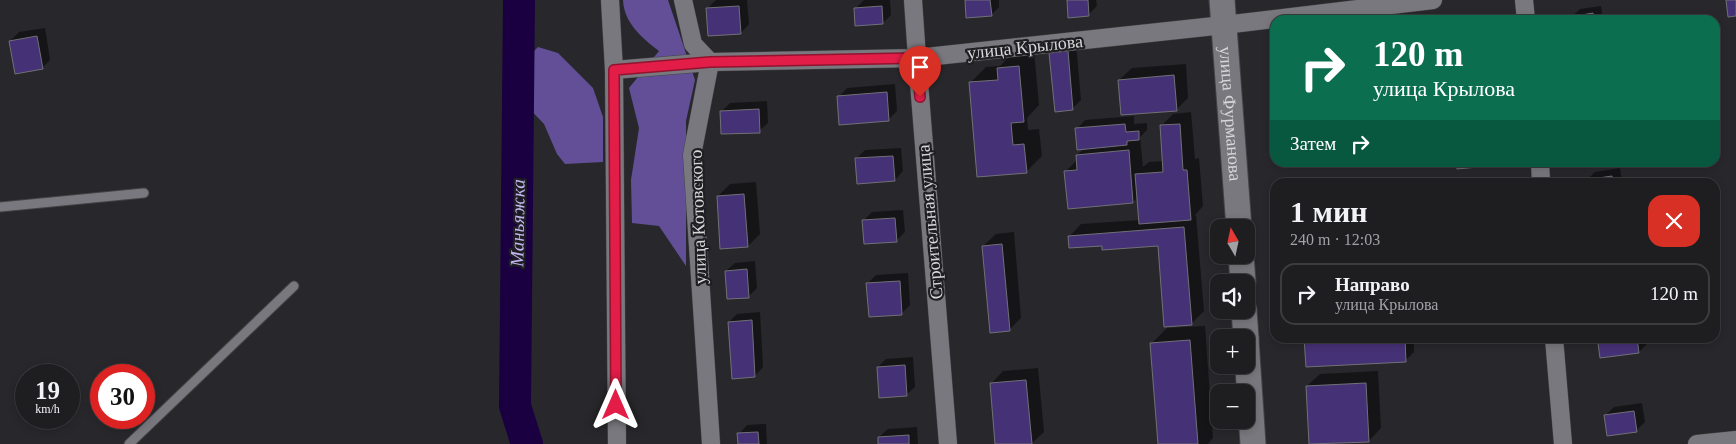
<!DOCTYPE html>
<html lang="ru">
<meta charset="utf-8">
<style>
body{margin:0;font-family:Georgia,serif;background:#26272a;color:#f1f3f6;height:100vh;display:flex;flex-direction:column;font-size:19px;white-space:nowrap}
*{box-sizing:border-box;margin:0}
p{font-size:16px;color:#a1a2a5}
.icon{flex:none;width:28px;height:28px;fill:none;stroke:currentColor;stroke-width:2;stroke-linecap:round;stroke-linejoin:round}
.map{position:relative;flex:1;overflow:hidden}
.sheet{position:absolute;left:1270px;top:178px;width:450px;height:165px;display:flex;flex-direction:column;background:#1e1e21;border-radius:15px;box-shadow:0 2px 8px #0003,0 0 0 1px #3c3c3f}
.sheet>*{flex:none}
.banner{position:absolute;left:1270px;top:15px;width:450px;height:152px;border-radius:15px;box-shadow:0 2px 8px #0003,0 0 0 1px #3c3c3f;background:#0b6e4f;color:#fff;overflow:hidden}
.needle{width:32px;rotate:351deg}
.tools{position:absolute;left:1210px;top:219px;display:grid;gap:10px}
.tools a{display:grid;place-items:center;width:45px;height:45px;border-radius:10px;background:#1e1e21;box-shadow:0 2px 8px #0003,0 0 0 1px #3c3c3f;font-size:25px}
.speed{position:absolute;left:15px;top:364px;display:flex;gap:10px;font-size:25px;font-weight:700;text-align:center}
.speed>*{display:grid;place-content:center;width:65px;height:65px;border-radius:50%;background:#1e1e21;box-shadow:0 2px 8px #0003,0 0 0 1px #3c3c3f;line-height:1}
.speed small{font-size:12px;font-weight:400}
.speed .limit{border:8px solid #d22;background:#fff;color:#111}
.pin{position:absolute;display:grid;place-items:center;width:42px;height:42px;color:#fff;margin:-51px -21px;border-radius:50% 50% 50% 0;rotate:-45deg;box-shadow:0 0 5px #0007}
.pin .icon{rotate:45deg}
.me{position:absolute;width:55px;margin:-28px;rotate:0deg;stroke-linejoin:round;filter:drop-shadow(0 0 4px #0008)}
.turn{display:flex;align-items:center;gap:18px;height:105px;padding:0 20px;font-size:22px}
.turn .icon{width:65px;height:65px;stroke-width:2.5}
.turn b{display:block;font-size:35px;line-height:42px}
.then{display:flex;align-items:center;height:48px;padding:0 20px;background:#0003;gap:10px;font-size:19px}
.round{display:grid;place-items:center;flex:none;width:52px;height:52px;border-radius:15px;background:#26272a}
.headline{display:flex;align-items:center;justify-content:space-between;height:85px;padding:0 20px}
h1{font-size:30px;font-weight:700;line-height:38px}
ul{padding:0;list-style:none}
li{display:flex;align-items:center;gap:15px;height:62px;margin:0 10px 8px;padding:0 10px;border:2px solid #3c3c3f;border-radius:15px}
li div{flex:1}
li b{display:block;font-size:19px}
li em{font-style:normal}
.map>svg:first-child{display:block}
.forest{fill:#624f98}
.shadow{fill:#0007}
.lines{fill:none;stroke-linecap:round;stroke-linejoin:round}
.river{stroke:#1a0040;stroke-width:32}
.building{fill:#453176;stroke:#717076}
.lane-casing{stroke:#444447;stroke-width:11}
.street-casing{stroke:#444447;stroke-width:19}
.secondary-casing{stroke:#444447;stroke-width:27}
.lane{stroke:#79787e;stroke-width:9}
.street{stroke:#79787e;stroke-width:18}
.secondary{stroke:#79787e;stroke-width:25}
.route-casing{stroke:#92132f;stroke-width:12}
.route{stroke:#e11d48;stroke-width:9}
.labels{text-anchor:middle;stroke-width:4.5;stroke-linejoin:round;paint-order:stroke}
.street-label{font-size:18px;fill:#d7d7da;stroke:#1f1e22}
.water-label{font-size:19px;font-style:italic;fill:#c1b5f2;stroke:#1f1e22}
</style>
<div class="map">
<svg width="1736" height="444" viewBox="0 0 1736 444">
<rect width="100%" height="100%" fill="#28282c"/>
<g class="forest">
<path d="M 623,0 L 668,0 L 695,80 L 686,121 L 686,266 L 659,226 L 632,223 L 631,180 L 639,128 L 629,88 L 659,51 C 642,38 624,23 623,0 Z"/>
<path d="M 538,47 L 558,53 L 593,88 L 603,117 L 603,162 L 565,164 L 557,154 L 544,124 L 524,103 L 526,59 Z"/>
</g>
<g class="shadow">
<path d="M 716,0 L 747,0 L 749,24 L 741,33 L 708,8 Z"/>
<path d="M 864,0 L 890,0 L 891,15 L 883,23 L 855,9 Z"/>
<path d="M 966,0 L 999,0 L 999,7 L 991,15 Z"/>
<path d="M 1068,0 L 1096,0 L 1097,6 L 1088,15 Z"/>
<path d="M 1601,6 L 1603,20 L 1572,20 L 1571,17 L 1580,9 Z"/>
<path d="M 1495,15 L 1496,20 L 1463,20 L 1466,17 Z"/>
<path d="M 45,28 L 50,60 L 42,68 L 10,41 L 19,32 Z"/>
<path d="M 1076,43 L 1081,100 L 1072,109 L 1050,53 L 1059,45 Z"/>
<path d="M 1034,51 L 1039,105 L 1027,118 L 1028,130 L 1039,129 L 1042,156 L 1026,172 L 970,83 L 986,67 L 1000,66 L 1013,53 Z"/>
<path d="M 1186,64 L 1188,98 L 1176,110 L 1119,80 L 1132,68 Z"/>
<path d="M 895,84 L 897,111 L 888,120 L 839,97 L 847,88 Z"/>
<path d="M 767,101 L 768,123 L 759,131 L 721,112 L 730,103 Z"/>
<path d="M 1191,112 L 1195,159 L 1199,158 L 1203,206 L 1194,216 L 1196,215 L 1204,311 L 1191,324 L 1159,245 L 1103,244 L 1069,237 L 1081,224 L 1140,220 L 1138,197 L 1133,202 L 1069,208 L 1066,171 L 1078,159 L 1077,155 L 1085,148 L 1077,129 L 1085,120 L 1134,116 L 1134,124 L 1147,123 L 1147,130 L 1140,137 L 1143,167 L 1149,162 L 1164,161 L 1161,126 L 1173,114 Z"/>
<path d="M 901,148 L 903,171 L 895,180 L 856,159 L 865,150 Z"/>
<path d="M 1620,168 L 1622,182 L 1587,182 L 1587,180 L 1595,172 Z"/>
<path d="M 1513,180 L 1513,182 L 1484,182 Z"/>
<path d="M 756,182 L 760,234 L 748,246 L 718,196 L 730,184 Z"/>
<path d="M 903,210 L 905,232 L 896,241 L 863,221 L 872,212 Z"/>
<path d="M 1014,232 L 1021,318 L 1009,330 L 983,246 L 996,234 Z"/>
<path d="M 755,261 L 757,288 L 748,297 L 726,271 L 735,263 Z"/>
<path d="M 908,273 L 910,305 L 901,314 L 868,283 L 876,275 Z"/>
<path d="M 760,312 L 763,367 L 755,376 L 733,377 L 729,322 L 737,314 Z"/>
<path d="M 1205,326 L 1213,438 L 1208,444 L 1159,444 L 1151,344 L 1167,328 Z"/>
<path d="M 1305,338 L 1414,338 L 1414,352 L 1406,360 L 1307,366 Z"/>
<path d="M 1605,338 L 1646,338 L 1647,344 L 1639,352 L 1600,343 Z"/>
<path d="M 913,357 L 915,387 L 906,395 L 878,367 L 886,359 Z"/>
<path d="M 1038,368 L 1044,432 L 1031,444 L 997,444 L 991,384 L 1003,371 Z"/>
<path d="M 1378,371 L 1381,428 L 1369,441 L 1307,386 L 1320,374 Z"/>
<path d="M 1642,403 L 1645,422 L 1636,431 L 1606,415 L 1614,407 Z"/>
<path d="M 766,424 L 767,444 L 739,444 L 739,434 L 747,425 Z"/>
<path d="M 917,427 L 918,444 L 879,444 L 879,437 L 888,429 Z"/>
</g>
<g class="lines">
<path class="river" d="M 519,0 L 515,406 L 527,444"/>
</g>
<g class="building">
<path d="M 965,0 L 990,0 L 992,16 L 966,18 Z"/>
<path d="M 1067,0 L 1088,0 L 1089,16 L 1068,18 Z"/>
<path d="M 1726,0 L 1736,0 L 1736,16 L 1728,17 Z"/>
<path d="M 739,6 L 741,34 L 708,36 L 706,8 Z"/>
<path d="M 882,6 L 883,24 L 855,26 L 854,8 Z"/>
<path d="M 1593,13 L 1594,20 L 1570,20 L 1570,17 Z"/>
<path d="M 37,36 L 43,69 L 15,74 L 9,41 Z"/>
<path d="M 1068,51 L 1073,110 L 1055,112 L 1049,53 Z"/>
<path d="M 1019,66 L 1024,122 L 1011,123 L 1013,145 L 1024,144 L 1027,173 L 977,177 L 969,82 L 998,80 L 997,68 Z"/>
<path d="M 1174,75 L 1177,111 L 1121,115 L 1118,80 Z"/>
<path d="M 887,92 L 889,121 L 839,125 L 837,96 Z"/>
<path d="M 759,109 L 760,133 L 721,134 L 720,111 Z"/>
<path d="M 1125,124 L 1126,132 L 1139,131 L 1139,140 L 1127,141 L 1127,145 L 1077,150 L 1075,128 Z"/>
<path d="M 1180,124 L 1183,170 L 1187,170 L 1191,220 L 1139,224 L 1135,174 L 1163,172 L 1160,125 Z"/>
<path d="M 1129,150 L 1133,203 L 1068,209 L 1064,171 L 1077,170 L 1076,155 Z"/>
<path d="M 893,156 L 895,181 L 857,184 L 855,158 Z"/>
<path d="M 1456,162 L 1499,162 L 1499,165 L 1457,169 Z"/>
<path d="M 1612,176 L 1613,182 L 1586,182 L 1585,180 Z"/>
<path d="M 744,194 L 748,247 L 720,249 L 717,196 Z"/>
<path d="M 895,218 L 897,242 L 864,244 L 862,220 Z"/>
<path d="M 1184,227 L 1192,325 L 1164,327 L 1158,246 L 1102,250 L 1102,246 L 1069,248 L 1068,236 Z"/>
<path d="M 1002,244 L 1010,331 L 990,333 L 982,246 Z"/>
<path d="M 747,269 L 749,298 L 727,299 L 725,271 Z"/>
<path d="M 900,281 L 902,315 L 869,317 L 866,283 Z"/>
<path d="M 752,320 L 755,377 L 732,379 L 728,322 Z"/>
<path d="M 1304,338 L 1405,338 L 1406,362 L 1306,367 Z"/>
<path d="M 1637,338 L 1639,353 L 1600,358 L 1598,343 Z"/>
<path d="M 1190,340 L 1198,444 L 1158,444 L 1150,343 Z"/>
<path d="M 905,365 L 907,396 L 879,398 L 877,367 Z"/>
<path d="M 1026,380 L 1032,444 L 995,444 L 990,383 Z"/>
<path d="M 1366,383 L 1369,442 L 1309,444 L 1306,386 Z"/>
<path d="M 1634,411 L 1637,432 L 1607,436 L 1604,415 Z"/>
<path d="M 758,432 L 759,444 L 738,444 L 737,433 Z"/>
<path d="M 909,435 L 909,444 L 878,444 L 878,437 Z"/>
</g>
<g class="lines">
<defs>
<g id="lane">
<path d="M 0,207 L 144,193"/>
<path d="M 129,444 L 294,286"/>
</g>
<g id="street">
<path d="M 610,0 L 614,70 L 617,444"/>
<path d="M 683,0 L 693,44 L 710,62 L 692,155 L 711,444"/>
<path d="M 913,0 L 917,58 L 948,444"/>
<path d="M 1524,0 L 1526,20"/>
<path d="M 614,70 L 710,62 L 917,58 L 1224,25 L 1433,0"/>
<path d="M 1540,162 L 1541,182"/>
<path d="M 1554,338 L 1563,444"/>
<path d="M 1697,444 L 1736,440"/>
</g>
<g id="secondary">
<path id="s1" d="M 1222,0 L 1239,228"/>
<path d="M 1241,255 L 1243,282"/>
<path d="M 1244,310 L 1246,338"/>
<path d="M 1246,339 L 1253,444"/>
</g>
</defs>
<use href="#lane" class="lane-casing"/>
<use href="#street" class="street-casing"/>
<use href="#secondary" class="secondary-casing"/>
<use href="#lane" class="lane"/>
<use href="#street" class="street"/>
<use href="#secondary" class="secondary"/>
</g>
<g class="lines">
<defs>
<path id="route" d="M 616,405 L 614,70 L 710,62 L 917,58 L 920,97"/>
</defs>
<use href="#route" class="route-casing"/>
<use href="#route" class="route"/>
</g>
<g class="labels">
<g class="street-label">
<text transform="translate(1025 47) rotate(-6)" y="6">улица Крылова</text>
<text dy="6" stroke="none"><textPath href="#s1" startOffset="114">улица Фурманова</textPath></text>
<text transform="translate(698 217) rotate(-92)" y="6">улица Котовского</text>
<text transform="translate(930 222) rotate(-95)" y="6">Строительная улица</text>
</g>
<g class="water-label">
<text transform="translate(517 223) rotate(-89)" y="7">Маньяжка</text>
</g>
</g>
</svg>
<div class="tools">
<a><svg class="needle" viewBox="-14 -14 28 28"><path d="M0-13l5 13h-10z" fill="#e53935"/><path d="M0 13l5-13h-10z" fill="#a1a2a5"/></svg></a>
<a><svg class="icon" aria-label="sound" viewBox="0 0 24 24"><path d="M4 9h4l5-4v14l-5-4H4zM17 9q2 3 0 6"/></svg></a>
<a>+</a>
<a>−</a>
</div>
<div class="speed"><div>19<small>km/h</small></div><div class="limit">30</div></div>
<div class="pin" style="left:920px;top:97px;background:#d93025"><svg class="icon" aria-label="arrive" viewBox="0 0 24 24"><path d="M6 21V4h12l-3 4 3 4H6"/></svg></div>
<svg class="me" style="left:616px;top:405px" viewBox="-20 -20 40 40"><path d="M0-17L14 15 0 8-14 15z" fill="#e11d48" stroke="#fff" stroke-width="4"/></svg>
<div class="banner">
<div class="turn"><svg class="icon" aria-label="right" viewBox="0 0 24 24"><path d="M7 20v-9h11M14 6l5 5-5 5"/></svg><div><b>120 m</b>улица Крылова</div></div>
<div class="then">Затем<svg class="icon" aria-label="right" viewBox="0 0 24 24"><path d="M7 20v-9h11M14 6l5 5-5 5"/></svg></div>
</div>
<section class="sheet">
<div class="headline"><div><h1>1 мин</h1><p>240 m · 12:03</p></div><a class="round" style="background:#d93025;color:#fff"><svg class="icon" aria-label="close" viewBox="0 0 24 24"><path d="M6 6l12 12M18 6L6 18"/></svg></a></div>
<ul>
<li><svg class="icon" aria-label="right" viewBox="0 0 24 24"><path d="M7 20v-9h11M14 6l5 5-5 5"/></svg><div><b>Направо</b><p>улица Крылова</p></div><em>120 m</em></li>
</ul>
</section>
</div>
